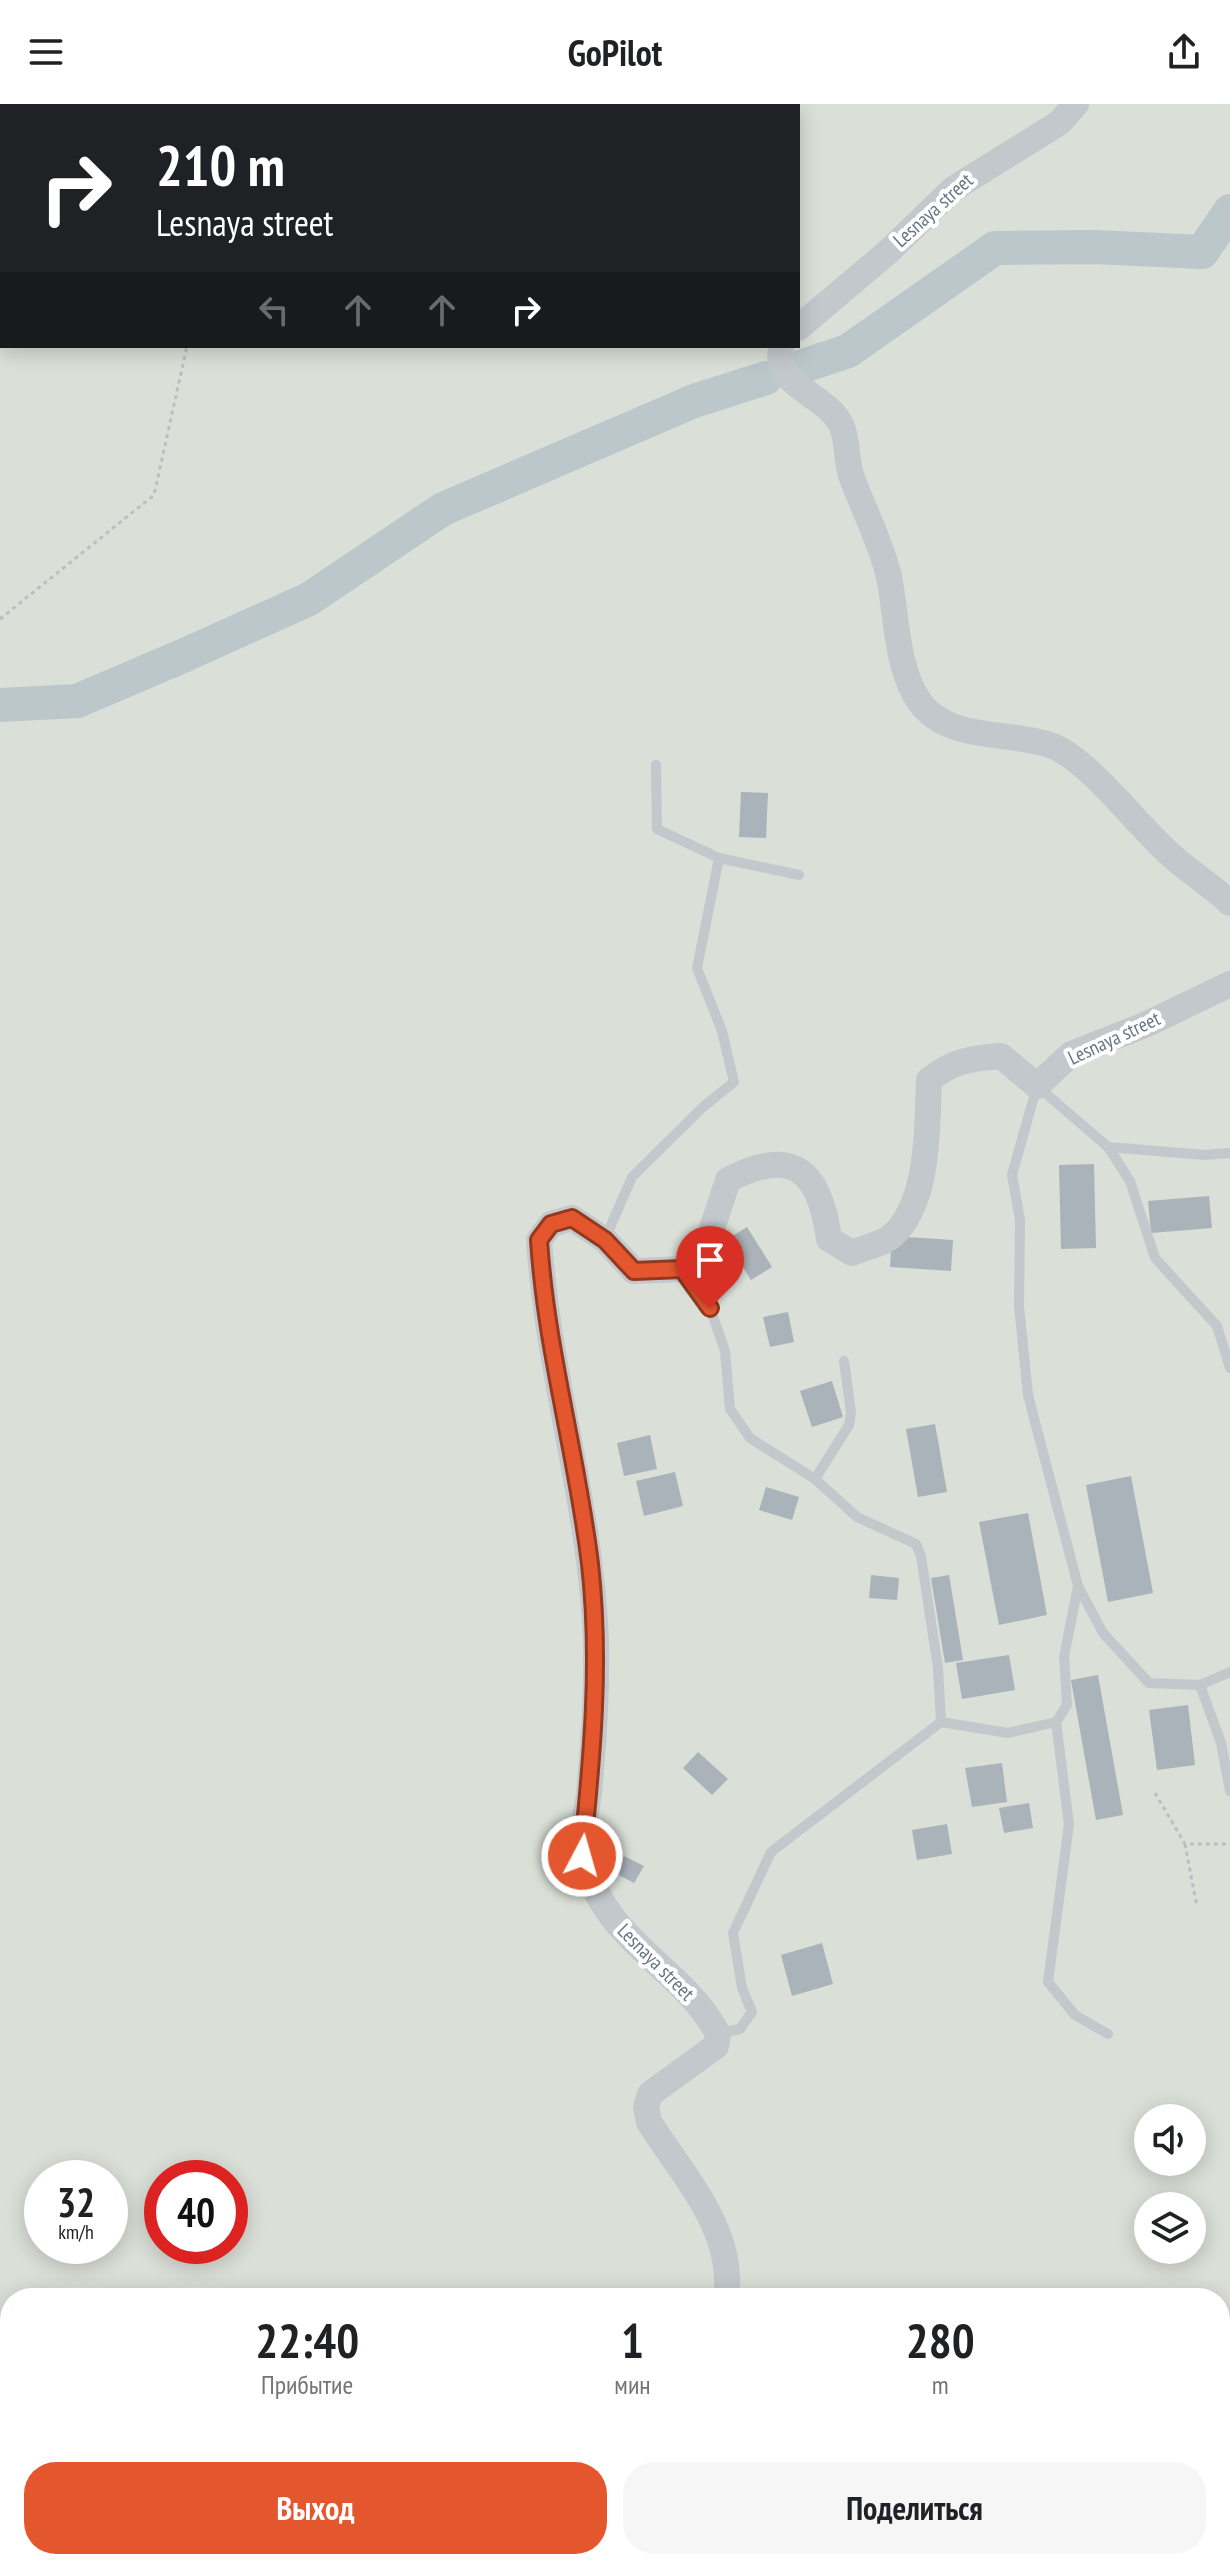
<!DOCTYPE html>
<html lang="ru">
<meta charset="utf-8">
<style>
body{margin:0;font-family:"PT Sans Narrow",sans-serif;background:#f6f6f6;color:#202124;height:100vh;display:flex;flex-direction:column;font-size:30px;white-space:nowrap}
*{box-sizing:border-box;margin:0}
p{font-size:26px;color:#757577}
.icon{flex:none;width:44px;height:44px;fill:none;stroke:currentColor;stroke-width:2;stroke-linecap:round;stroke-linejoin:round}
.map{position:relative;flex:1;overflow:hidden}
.sheet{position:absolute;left:0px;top:2184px;width:1230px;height:282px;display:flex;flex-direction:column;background:#fff;border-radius:32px 32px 0 0;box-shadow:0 4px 20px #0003}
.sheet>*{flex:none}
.hud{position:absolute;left:0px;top:0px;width:800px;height:244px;box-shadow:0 4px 20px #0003;background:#202124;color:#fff;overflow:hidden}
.tools{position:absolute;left:1134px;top:2000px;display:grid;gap:16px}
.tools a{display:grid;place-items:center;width:72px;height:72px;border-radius:50%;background:#fff;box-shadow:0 4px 20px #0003;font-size:40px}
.speed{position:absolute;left:24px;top:2056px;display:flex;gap:16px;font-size:40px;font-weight:700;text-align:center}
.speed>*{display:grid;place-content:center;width:104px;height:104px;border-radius:50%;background:#fff;box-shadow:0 4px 20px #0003;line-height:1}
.speed small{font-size:20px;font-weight:400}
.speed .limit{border:12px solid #d22;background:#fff;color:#111}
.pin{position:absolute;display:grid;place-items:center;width:68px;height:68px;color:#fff;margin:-82px -34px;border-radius:50% 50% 50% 0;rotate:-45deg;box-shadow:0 0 8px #0007}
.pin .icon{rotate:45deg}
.me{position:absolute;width:88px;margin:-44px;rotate:6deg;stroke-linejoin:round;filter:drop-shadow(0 0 6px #0008)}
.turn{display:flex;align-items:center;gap:28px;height:168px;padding:0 24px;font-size:36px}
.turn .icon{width:104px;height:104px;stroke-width:2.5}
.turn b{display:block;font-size:56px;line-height:68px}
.lanes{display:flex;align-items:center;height:76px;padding:0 24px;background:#0003;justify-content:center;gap:40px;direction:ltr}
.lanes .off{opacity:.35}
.eta{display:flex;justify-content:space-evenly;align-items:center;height:136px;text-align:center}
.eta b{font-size:48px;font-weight:700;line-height:56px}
.cta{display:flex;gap:16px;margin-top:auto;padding:16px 24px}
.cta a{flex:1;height:92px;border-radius:32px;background:#e4572e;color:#fff;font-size:32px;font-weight:700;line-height:92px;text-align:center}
.cta a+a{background:#f6f6f6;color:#202124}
header{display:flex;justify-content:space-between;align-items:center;height:104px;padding:0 24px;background:#fff;font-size:36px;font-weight:700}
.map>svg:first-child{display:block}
.green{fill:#dadfd7;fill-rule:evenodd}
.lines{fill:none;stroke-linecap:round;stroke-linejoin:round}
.river{stroke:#bbc7cb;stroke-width:34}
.building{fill:#aab3b9}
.path{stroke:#bbbfc2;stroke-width:3;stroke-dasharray:4 4;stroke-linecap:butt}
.service{stroke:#c3c8cc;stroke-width:10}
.tertiary{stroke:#c3c8cc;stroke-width:26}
.route-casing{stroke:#94391e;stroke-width:20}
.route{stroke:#e4572e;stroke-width:14}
.labels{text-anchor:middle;stroke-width:8;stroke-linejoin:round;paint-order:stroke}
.street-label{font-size:20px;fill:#657683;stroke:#fff}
</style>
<header><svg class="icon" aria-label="menu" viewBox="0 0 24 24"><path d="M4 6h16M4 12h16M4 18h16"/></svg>GoPilot<svg class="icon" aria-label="share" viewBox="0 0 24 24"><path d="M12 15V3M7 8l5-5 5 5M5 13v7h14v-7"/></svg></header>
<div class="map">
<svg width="1230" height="2465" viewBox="0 0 1230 2465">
<rect width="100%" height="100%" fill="#fafaf8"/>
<path class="green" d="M 0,0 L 1230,0 L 1230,2465 L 0,2465 ZM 2,2 L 798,2 L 798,242 L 2,242 ZM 1148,2014 L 1192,2014 L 1192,2058 L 1148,2058 ZM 42,2074 L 110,2074 L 110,2142 L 42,2142 ZM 162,2074 L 230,2074 L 230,2142 L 162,2142 ZM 1148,2102 L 1192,2102 L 1192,2146 L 1148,2146 ZM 10,2194 L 1220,2194 L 1220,2456 L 10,2456 Z"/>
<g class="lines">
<g class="river">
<path d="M 800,263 L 848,247 L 995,144 L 1094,143 L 1202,148 L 1230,107"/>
<path d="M 0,601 L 77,597 L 185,551 L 309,495 L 443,405 L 694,297 L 766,274"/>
</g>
</g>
<g class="building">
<path d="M 741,688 L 768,689 L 766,734 L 739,733 Z"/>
<path d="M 1094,1060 L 1096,1144 L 1061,1145 L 1059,1061 Z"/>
<path d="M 1209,1092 L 1212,1124 L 1151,1129 L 1148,1097 Z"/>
<path d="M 747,1123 L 772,1163 L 751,1176 L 726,1136 Z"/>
<path d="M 892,1132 L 953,1136 L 951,1167 L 890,1163 Z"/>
<path d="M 788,1208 L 794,1238 L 770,1243 L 763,1213 Z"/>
<path d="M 832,1277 L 843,1313 L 812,1323 L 800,1287 Z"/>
<path d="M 935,1320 L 947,1388 L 918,1393 L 906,1325 Z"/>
<path d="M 650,1331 L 657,1365 L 624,1372 L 617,1339 Z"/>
<path d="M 675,1368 L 683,1402 L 644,1412 L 636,1377 Z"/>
<path d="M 1131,1372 L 1153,1489 L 1108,1498 L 1086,1381 Z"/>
<path d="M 766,1383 L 799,1393 L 792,1416 L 759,1406 Z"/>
<path d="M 1028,1409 L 1047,1511 L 999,1521 L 979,1418 Z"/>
<path d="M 871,1471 L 899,1474 L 897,1496 L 869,1494 Z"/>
<path d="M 949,1471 L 963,1556 L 945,1559 L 931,1474 Z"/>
<path d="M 1009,1551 L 1015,1586 L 962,1595 L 956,1559 Z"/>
<path d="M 1098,1571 L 1123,1711 L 1096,1716 L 1071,1576 Z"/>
<path d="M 1188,1601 L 1195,1661 L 1157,1666 L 1149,1606 Z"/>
<path d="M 698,1648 L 728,1675 L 712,1691 L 683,1664 Z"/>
<path d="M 1002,1659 L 1007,1698 L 972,1703 L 965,1664 Z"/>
<path d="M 1029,1699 L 1033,1724 L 1004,1729 L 999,1704 Z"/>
<path d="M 947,1720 L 952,1750 L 917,1756 L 912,1726 Z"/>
<path d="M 624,1752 L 644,1762 L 634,1779 L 615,1769 Z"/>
<path d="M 822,1839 L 833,1880 L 792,1892 L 781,1851 Z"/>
<path d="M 674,2456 L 697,2456 L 699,2465 L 653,2465 L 652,2460 Z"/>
<path d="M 938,2456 L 981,2456 L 982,2465 L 940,2465 Z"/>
</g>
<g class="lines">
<g class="path">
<path d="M 154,0 L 157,2"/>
<path d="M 0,515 L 154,391 L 187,242"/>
<path d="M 1155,1689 L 1185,1740 L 1230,1740"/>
<path d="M 1185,1740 L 1197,1803"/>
</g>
<g class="service">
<path d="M 656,661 L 657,725 L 719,754"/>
<path d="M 1108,1043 L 1205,1051 L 1230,1049"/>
<path d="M 605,1135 L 632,1073 L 703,1003 L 734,978 L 722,927 L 697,864 L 719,754 L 799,771"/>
<path d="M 683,1167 L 710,1204 L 725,1247 L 730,1305 L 750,1334 L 815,1375"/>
<path d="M 1078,1482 L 1103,1529 L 1149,1579 L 1200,1581 L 1230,1568"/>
<path d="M 1200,1581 L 1221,1639 L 1230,1687"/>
<path d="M 941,1618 L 1008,1629 L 1056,1618 L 1067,1601 L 1064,1553 L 1078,1482 L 1028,1291 L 1019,1202 L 1020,1116 L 1012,1071 L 1037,982 L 1108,1043 L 1130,1077 L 1155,1154 L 1217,1222 L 1230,1264"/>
<path d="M 1056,1618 L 1069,1720 L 1048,1878 L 1075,1911 L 1108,1930"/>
<path d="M 720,1929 L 740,1925 L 752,1908 L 742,1884 L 733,1829 L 771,1748 L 941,1618 L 938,1564 L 921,1452 L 916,1440 L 857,1413 L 815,1375 L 849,1321 L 851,1309 L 844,1257"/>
</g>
<g class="tertiary">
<path d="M 798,224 L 889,147 L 953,85 L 1059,19 L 1076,0"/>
<path d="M 782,242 C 769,282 829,290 842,323 C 848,338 846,355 851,371 C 863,405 881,438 889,473 C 897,512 896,563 919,597 C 948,639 1010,626 1053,642 C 1090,657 1140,725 1173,753 C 1191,769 1212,782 1230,799"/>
<path d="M 726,2194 C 736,2127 683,2072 649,2018 L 646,2003 L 650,1990 L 716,1942 L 718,1930 C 681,1861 609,1843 583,1755 C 578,1737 587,1708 589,1689 C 594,1638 597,1588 596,1537 C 591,1402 548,1271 539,1136 L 551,1120 L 572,1114 L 605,1136 L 634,1167 L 682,1165 L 706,1143 L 728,1076 C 794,1041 820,1068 829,1135 L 852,1149 C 863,1144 883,1140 892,1132 C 930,1098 927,1022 929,976 C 952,957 972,954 1001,952 L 1037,982 L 1071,950 L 1145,921 L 1230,880"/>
<path d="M 582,2465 L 589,2456"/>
</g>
</g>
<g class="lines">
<defs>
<path id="route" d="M 582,1752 C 592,1655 601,1558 590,1460 C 577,1351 546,1246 539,1136 L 551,1120 L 572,1114 L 605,1136 L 634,1167 L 682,1165 L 710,1204"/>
</defs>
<use href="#route" class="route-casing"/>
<use href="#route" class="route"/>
</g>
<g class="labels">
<g class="street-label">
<text transform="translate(933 106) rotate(-42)" y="7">Lesnaya street</text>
<text transform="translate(1114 934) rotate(-25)" y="7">Lesnaya street</text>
<text transform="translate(656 1858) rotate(45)" y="7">Lesnaya street</text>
</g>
</g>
</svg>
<div class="tools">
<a><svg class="icon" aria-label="sound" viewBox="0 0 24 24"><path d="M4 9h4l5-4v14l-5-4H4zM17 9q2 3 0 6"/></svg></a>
<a><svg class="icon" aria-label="layers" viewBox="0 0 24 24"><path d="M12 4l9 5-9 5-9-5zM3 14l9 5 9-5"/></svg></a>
</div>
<div class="speed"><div>32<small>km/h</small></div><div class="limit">40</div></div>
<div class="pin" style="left:710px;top:1204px;background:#d93025"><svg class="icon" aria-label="arrive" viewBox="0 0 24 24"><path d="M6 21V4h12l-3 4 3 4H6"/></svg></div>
<svg class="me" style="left:582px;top:1752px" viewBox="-20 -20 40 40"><circle r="17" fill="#e4572e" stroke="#fff" stroke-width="3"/><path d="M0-11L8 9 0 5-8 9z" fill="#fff"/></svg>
<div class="hud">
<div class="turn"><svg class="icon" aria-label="right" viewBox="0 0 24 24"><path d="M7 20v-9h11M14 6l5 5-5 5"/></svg><div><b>210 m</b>Lesnaya street</div></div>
<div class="lanes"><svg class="icon off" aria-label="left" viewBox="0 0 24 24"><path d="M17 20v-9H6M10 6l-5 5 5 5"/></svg><svg class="icon off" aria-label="ahead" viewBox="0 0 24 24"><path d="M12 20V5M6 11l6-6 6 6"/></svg><svg class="icon off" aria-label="ahead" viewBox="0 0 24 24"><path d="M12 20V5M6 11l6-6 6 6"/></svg><svg class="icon" aria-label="right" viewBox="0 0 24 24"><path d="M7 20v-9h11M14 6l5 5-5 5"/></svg></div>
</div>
<section class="sheet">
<div class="eta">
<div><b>22:40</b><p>Прибытие</p></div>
<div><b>1</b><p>мин</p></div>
<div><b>280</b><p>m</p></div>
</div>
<div class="cta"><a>Выход</a><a>Поделиться</a></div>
</section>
</div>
